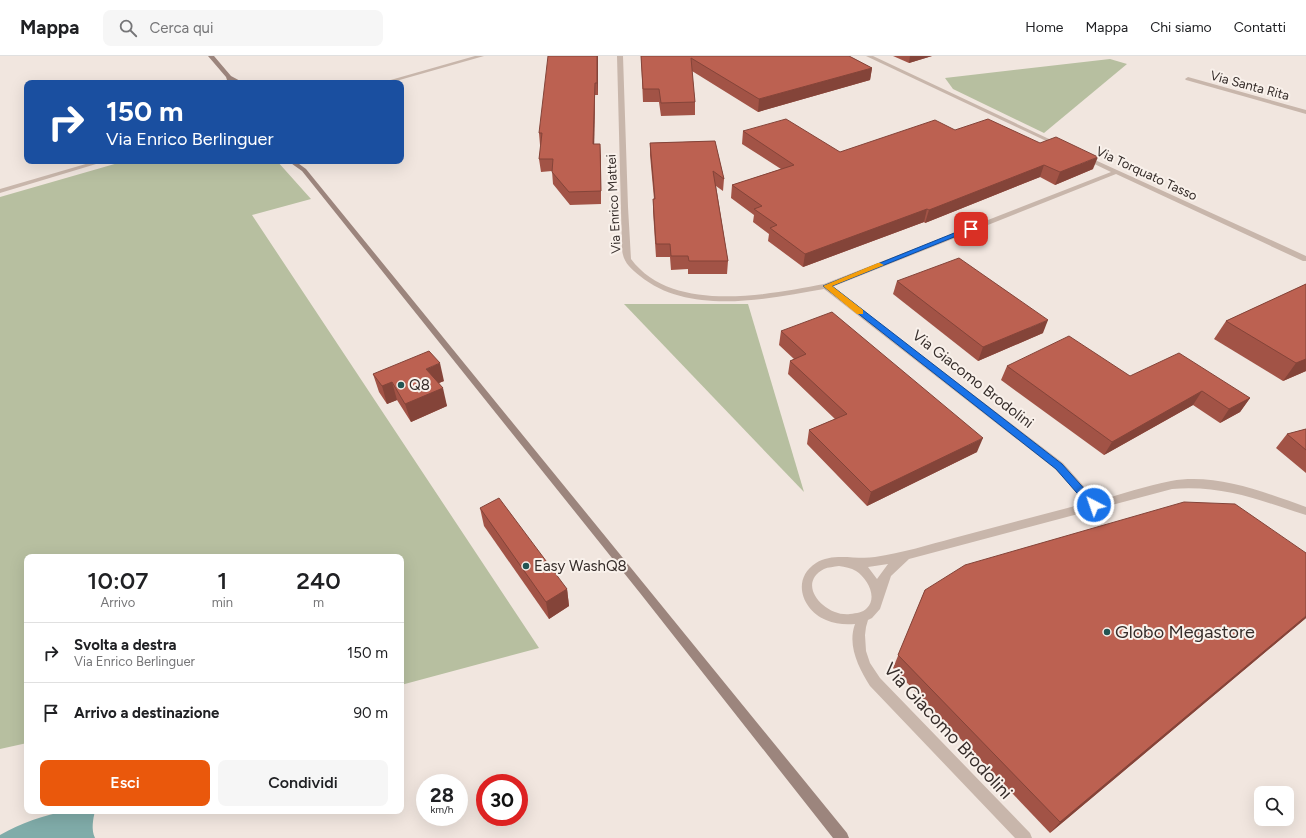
<!DOCTYPE html>
<html lang="it">
<style>
body{margin:0;font-family:Figtree,sans-serif;background:#f6f6f6;color:#202124;height:100vh;display:flex;flex-direction:column;font-size:15px;white-space:nowrap}
*{box-sizing:border-box;margin:0}
p{font-size:13px;color:#757577}
.icon{flex:none;width:22px;height:22px;fill:none;stroke:currentColor;stroke-width:2;stroke-linecap:round;stroke-linejoin:round}
.map{position:relative;flex:1;overflow:hidden}
.drawer{position:absolute;left:24px;top:498px;width:380px;height:260px;display:flex;flex-direction:column;background:#fff;border-radius:8px;box-shadow:0 4px 16px #0002}
.drawer>*{flex:none}
.top-card{position:absolute;left:24px;top:24px;width:380px;height:84px;border-radius:8px;box-shadow:0 4px 16px #0002;background:#1a4fa0;color:#fff;overflow:hidden}
.tools{position:absolute;left:1254px;top:730px;display:grid;gap:8px}
.tools a{display:grid;place-items:center;width:40px;height:40px;border-radius:8px;background:#fff;box-shadow:0 4px 16px #0002;font-size:20px}
.speed{position:absolute;left:416px;top:718px;display:flex;gap:8px;font-size:20px;font-weight:700;text-align:center}
.speed>*{display:grid;place-content:center;width:52px;height:52px;border-radius:50%;background:#fff;box-shadow:0 4px 16px #0002;line-height:1}
.speed small{font-size:10px;font-weight:400}
.speed .limit{border:6px solid #d22;background:#fff;color:#111}
.pin{position:absolute;display:grid;place-items:center;width:34px;height:34px;color:#fff;margin:-17px;border-radius:8px;box-shadow:0 2px 6px #0006}
.me{position:absolute;width:44px;margin:-22px;rotate:319deg;stroke-linejoin:round;filter:drop-shadow(0 0 3px #0008)}
.turn{display:flex;align-items:center;gap:14px;height:84px;padding:0 16px;font-size:18px}
.turn .icon{width:52px;height:52px;stroke-width:2.5}
.turn b{display:block;font-size:28px;line-height:34px}
.eta{display:flex;justify-content:space-evenly;align-items:center;height:68px;text-align:center}
.eta b{font-size:24px;font-weight:600;line-height:28px}
.primary-button{display:flex;gap:8px;margin-top:auto;padding:8px 16px}
.primary-button a{flex:1;height:46px;border-radius:8px;background:#ea580c;color:#fff;font-size:16px;font-weight:600;line-height:46px;text-align:center}
.primary-button a+a{background:#f6f6f6;color:#202124}
ul{padding:0;list-style:none}
li{display:flex;align-items:center;gap:12px;height:60px;padding:0 16px;border-top:1px solid #e0e0e0}
li div{flex:1}
li b{display:block;font-size:15px}
li em{font-style:normal}
header{display:flex;align-items:center;gap:24px;box-sizing:border-box;height:56px;padding:0 20px;background:#fff;border-bottom:1px solid #e0e0e0}
header strong{font-size:19px}
nav{display:flex;gap:22px;margin-inline-start:auto;font-size:14px}
.search{width:280px;height:36px;background:#f6f6f6;display:flex;align-items:center;gap:10px;box-sizing:border-box;padding:0 14px;border-radius:8px;color:#757577;font-size:15px}
.map>svg:first-child{display:block}
.green{fill:#b7bfa0}
.water{fill:#80aca9}
.lines{fill:none;stroke-linecap:round;stroke-linejoin:round}
.street{fill:#c8b6ab;fill-rule:evenodd}
.secondary{fill:#9c857d;fill-rule:evenodd}
.wall{fill:#a25346}
.shaded-wall{fill:#844439}
.building{fill:#bc6151;stroke:#844439}
.route{fill:#1a73e8;stroke:#114b97}
.slow{fill:#f59e0b}
.poi-dot{fill:#235553;stroke:#f9f1eb;stroke-width:1.5}
.labels{text-anchor:middle;stroke-width:4;stroke-linejoin:round;paint-order:stroke}
.far-street-label{font-size:13px;fill:#362d2a;stroke:#f9f1eb}
.street-label{font-size:15px;fill:#362d2a;stroke:#f9f1eb}
.poi-label{font-size:15px;fill:#362d2a;stroke:#f9f1eb;text-anchor:start}
.near-poi-label{font-size:18px;fill:#362d2a;stroke:#f9f1eb;text-anchor:start}
.near-street-label{font-size:18px;fill:#362d2a;stroke:#f9f1eb}
</style>
<header>
<strong>Mappa</strong>
<div class="search"><svg class="icon" aria-label="search" viewBox="0 0 24 24"><circle cx="10" cy="10" r="6"/><path d="M15 15l6 6"/></svg>Cerca qui</div>
<nav><a>Home</a><a>Mappa</a><a>Chi siamo</a><a>Contatti</a></nav>
</header>
<div class="map">
<svg width="1306" height="782" viewBox="0 0 1306 782">
<rect width="100%" height="100%" fill="#f1e6df"/>
<g class="green">
<path d="M 1110,3 L 1127,8 L 1044,77 L 953,33 L 945,22 Z"/>
<path d="M 125,105 L 277,105 L 311,143 L 252,159 L 539,592 L 401,629 L 401,501 L 27,501 L 27,687 L 0,693 L 0,141 Z"/>
<path d="M 624,248 L 748,248 L 804,436 Z"/>
</g>
<path class="water" d="M 67,755 L 95,755 C 93,763 91,774 95,782 L 0,782 L 0,779 C 21,767 44,759 67,755 Z"/>
<g class="lines">
<g class="street">
<path d="M 475,0 L 484,0 L 389,27 L 380,27 Z"/>
<path d="M 617,0 L 623,0 L 628,151 L 631,203 C 672,258 766,239 824,228 L 1111,116 L 1082,102 L 1081,101 L 1084,99 L 1306,200 L 1306,205 L 1303,205 L 1116,118 L 832,231 L 1063,407 L 1097,445 C 1121,438 1146,430 1171,425 C 1216,417 1264,436 1306,451 L 1306,459 C 1258,444 1224,429 1172,433 L 909,503 L 891,520 L 880,553 L 872,562 L 868,564 L 866,571 L 865,579 L 866,595 L 870,607 L 880,622 L 1030,777 L 1032,782 L 1015,782 L 870,630 C 859,612 847,590 855,568 C 845,569 835,568 826,564 C 802,554 791,523 816,507 C 833,496 856,504 875,501 C 902,497 928,489 954,482 C 998,470 1042,459 1086,447 L 1055,413 L 824,233 C 767,243 689,260 640,220 C 630,212 623,206 622,193 ZM 888,508 L 877,523 L 868,511 ZM 839,510 C 845,511 851,512 856,515 C 867,522 878,541 867,552 C 862,557 857,557 850,558 C 825,561 795,528 824,513 C 828,511 834,511 839,510 Z"/>
<path d="M 866,0 L 873,0 L 1064,90 L 1059,91 Z"/>
<path d="M 1188,21 L 1306,54 L 1306,58 L 1186,24 L 1185,23 Z"/>
<path d="M 96,105 L 106,105 L 0,137 L 0,133 Z"/>
</g>
<g class="secondary">
<path d="M 208,0 L 214,0 L 231,20 L 244,27 L 233,25 L 234,27 L 228,27 L 226,21 Z"/>
<path d="M 288,105 L 295,105 L 306,113 L 847,777 L 849,782 L 833,782 L 640,537 L 302,115 Z"/>
</g>
</g>
<g class="wall">
<path d="M 598,0 L 598,39 L 595,39 L 594,88 L 601,100 L 601,148 L 570,149 L 553,128 L 552,115 L 541,116 L 539,103 L 541,89 L 540,89 L 539,77 Z"/>
<path d="M 641,0 L 849,0 L 872,12 L 870,24 L 758,56 L 692,15 L 695,46 L 695,59 L 661,60 L 659,46 L 643,46 Z"/>
<path d="M 893,0 L 932,0 L 909,7 Z"/>
<path d="M 955,74 L 1093,113 L 1055,129 L 1040,121 L 925,167 L 924,166 L 803,211 L 768,185 L 769,178 L 753,166 L 754,159 L 731,142 L 732,129 L 781,113 L 742,88 L 743,75 L 840,96 Z"/>
<path d="M 715,85 L 724,123 L 723,135 L 716,130 L 728,205 L 727,218 L 688,218 L 688,213 L 671,214 L 670,201 L 656,201 L 653,155 L 653,143 L 654,143 L 650,99 L 650,87 Z"/>
<path d="M 897,225 L 1043,277 L 978,305 L 893,238 Z"/>
<path d="M 1306,228 L 1306,315 L 1283,325 L 1214,283 L 1226,265 Z"/>
<path d="M 781,275 L 977,396 L 867,450 L 807,388 L 809,374 L 835,363 L 788,318 L 790,305 L 794,303 L 779,289 Z"/>
<path d="M 1007,310 L 1130,320 L 1250,342 L 1240,356 L 1220,367 L 1193,349 L 1104,399 L 1001,324 Z"/>
<path d="M 373,318 L 444,325 L 439,327 L 447,350 L 411,366 L 397,344 L 387,348 L 379,336 Z"/>
<path d="M 1306,373 L 1306,417 L 1276,392 L 1287,378 Z"/>
<path d="M 480,452 L 567,533 L 569,550 L 549,563 L 484,470 Z"/>
<path d="M 925,534 L 1306,562 L 1050,777 L 893,612 Z"/>
</g>
<g class="shaded-wall">
<path d="M 597,0 L 598,0 L 598,39 L 597,27 Z"/>
<path d="M 910,0 L 932,0 L 909,7 Z"/>
<path d="M 872,12 L 870,24 L 758,56 L 759,43 Z"/>
<path d="M 595,27 L 595,39 L 594,100 L 593,88 Z"/>
<path d="M 600,88 L 601,100 L 601,148 L 601,135 Z"/>
<path d="M 1098,101 L 1093,113 L 1055,129 L 1060,116 Z"/>
<path d="M 1044,109 L 1040,121 L 925,167 L 929,154 Z"/>
<path d="M 927,153 L 924,166 L 803,211 L 805,198 Z"/>
<path d="M 1048,264 L 1043,277 L 978,305 L 983,291 Z"/>
<path d="M 1306,303 L 1306,315 L 1283,325 L 1296,307 Z"/>
<path d="M 440,307 L 444,325 L 431,330 L 426,313 Z"/>
<path d="M 392,326 L 397,344 L 387,348 L 382,330 Z"/>
<path d="M 443,332 L 447,350 L 411,366 L 405,348 Z"/>
<path d="M 1202,335 L 1193,349 L 1104,399 L 1112,386 Z"/>
<path d="M 1250,342 L 1240,356 L 1220,367 L 1229,353 Z"/>
<path d="M 983,382 L 977,396 L 867,450 L 871,436 Z"/>
<path d="M 567,533 L 569,550 L 549,563 L 546,546 Z"/>
<path d="M 1306,560 L 1306,562 L 1050,777 L 1060,766 Z"/>
</g>
<g class="building">
<path d="M 548,0 L 597,0 L 597,27 L 595,27 L 593,88 L 600,88 L 601,135 L 569,136 L 552,116 L 553,103 L 539,103 L 542,77 L 539,77 Z"/>
<path d="M 641,0 L 849,0 L 872,12 L 759,43 L 691,2 L 695,46 L 661,47 L 659,33 L 643,33 Z"/>
<path d="M 786,63 L 840,96 L 935,64 L 955,74 L 988,63 L 1040,87 L 1056,81 L 1098,101 L 1060,116 L 1044,109 L 929,154 L 927,153 L 805,198 L 770,172 L 777,169 L 754,153 L 762,150 L 732,129 L 794,109 L 743,75 Z"/>
<path d="M 715,85 L 724,123 L 713,115 L 728,205 L 689,205 L 688,200 L 671,200 L 670,188 L 656,188 L 653,143 L 655,143 L 650,87 Z"/>
<path d="M 959,202 L 1048,264 L 983,291 L 897,225 Z"/>
<path d="M 1306,228 L 1306,303 L 1296,307 L 1226,265 Z"/>
<path d="M 832,256 L 983,382 L 871,436 L 809,374 L 847,358 L 790,305 L 806,298 L 781,275 Z"/>
<path d="M 1069,280 L 1130,320 L 1179,297 L 1250,342 L 1229,353 L 1202,335 L 1112,386 L 1007,310 Z"/>
<path d="M 429,295 L 440,307 L 426,313 L 443,332 L 405,348 L 392,326 L 382,330 L 373,318 Z"/>
<path d="M 1306,373 L 1306,394 L 1287,378 Z"/>
<path d="M 499,442 L 567,533 L 546,546 L 480,452 Z"/>
<path d="M 1184,446 L 1235,448 L 1306,497 L 1306,560 L 1060,766 L 898,599 L 925,534 L 965,509 Z"/>
</g>
<path class="route" d="M 969,171 L 974,173 L 832,230 L 1062,408 L 1097,447 L 1099,449 L 1097,452 L 1090,452 L 1056,413 L 823,230 Z"/>
<path class="slow" d="M 878,207 L 880,207 L 884,209 L 832,230 L 863,254 L 863,258 L 857,258 L 823,230 Z"/>
<g class="poi-dot">
<circle cx="401" cy="329" r="4"/>
<circle cx="526" cy="510" r="4"/>
<circle cx="1107" cy="576" r="4"/>
</g>
<g class="labels">
<g class="far-street-label">
<text transform="translate(1250 29) rotate(15)" y="5">Via Santa Rita</text>
<text transform="translate(1147 117) rotate(25)" y="5">Via Torquato Tasso</text>
<text transform="translate(613 148) rotate(-93)" y="5">Via Enrico Mattei</text>
</g>
<g class="street-label">
<text transform="translate(973 323) rotate(38)" y="5">Via Giacomo Brodolini</text>
</g>
<g class="poi-label">
<text x="409" y="334">Q8</text>
<text x="534" y="515">Easy WashQ8</text>
</g>
<g class="near-poi-label">
<text x="1115" y="582">Globo Megastore</text>
</g>
<g class="near-street-label">
<text transform="translate(948 675) rotate(47)" y="6">Via Giacomo Brodolini</text>
</g>
</g>
</svg>
<div class="tools">
<a><svg class="icon" aria-label="search" viewBox="0 0 24 24"><circle cx="10" cy="10" r="6"/><path d="M15 15l6 6"/></svg></a>
</div>
<div class="speed"><div>28<small>km/h</small></div><div class="limit">30</div></div>
<div class="pin" style="left:971px;top:173px;background:#d93025"><svg class="icon" aria-label="arrive" viewBox="0 0 24 24"><path d="M6 21V4h12l-3 4 3 4H6"/></svg></div>
<svg class="me" style="left:1094px;top:449px" viewBox="-20 -20 40 40"><circle r="17" fill="#1a73e8" stroke="#fff" stroke-width="3"/><path d="M0-11L8 9 0 5-8 9z" fill="#fff"/></svg>
<div class="top-card">
<div class="turn"><svg class="icon" aria-label="right" viewBox="0 0 24 24"><path d="M7 20v-9h11M14 6l5 5-5 5"/></svg><div><b>150 m</b>Via Enrico Berlinguer</div></div>
</div>
<section class="drawer">
<div class="eta">
<div><b>10:07</b><p>Arrivo</p></div>
<div><b>1</b><p>min</p></div>
<div><b>240</b><p>m</p></div>
</div>
<ul>
<li><svg class="icon" aria-label="right" viewBox="0 0 24 24"><path d="M7 20v-9h11M14 6l5 5-5 5"/></svg><div><b>Svolta a destra</b><p>Via Enrico Berlinguer</p></div><em>150 m</em></li>
<li><svg class="icon" aria-label="arrive" viewBox="0 0 24 24"><path d="M6 21V4h12l-3 4 3 4H6"/></svg><div><b>Arrivo a destinazione</b></div><em>90 m</em></li>
</ul>
<div class="primary-button"><a>Esci</a><a>Condividi</a></div>
</section>
</div>
